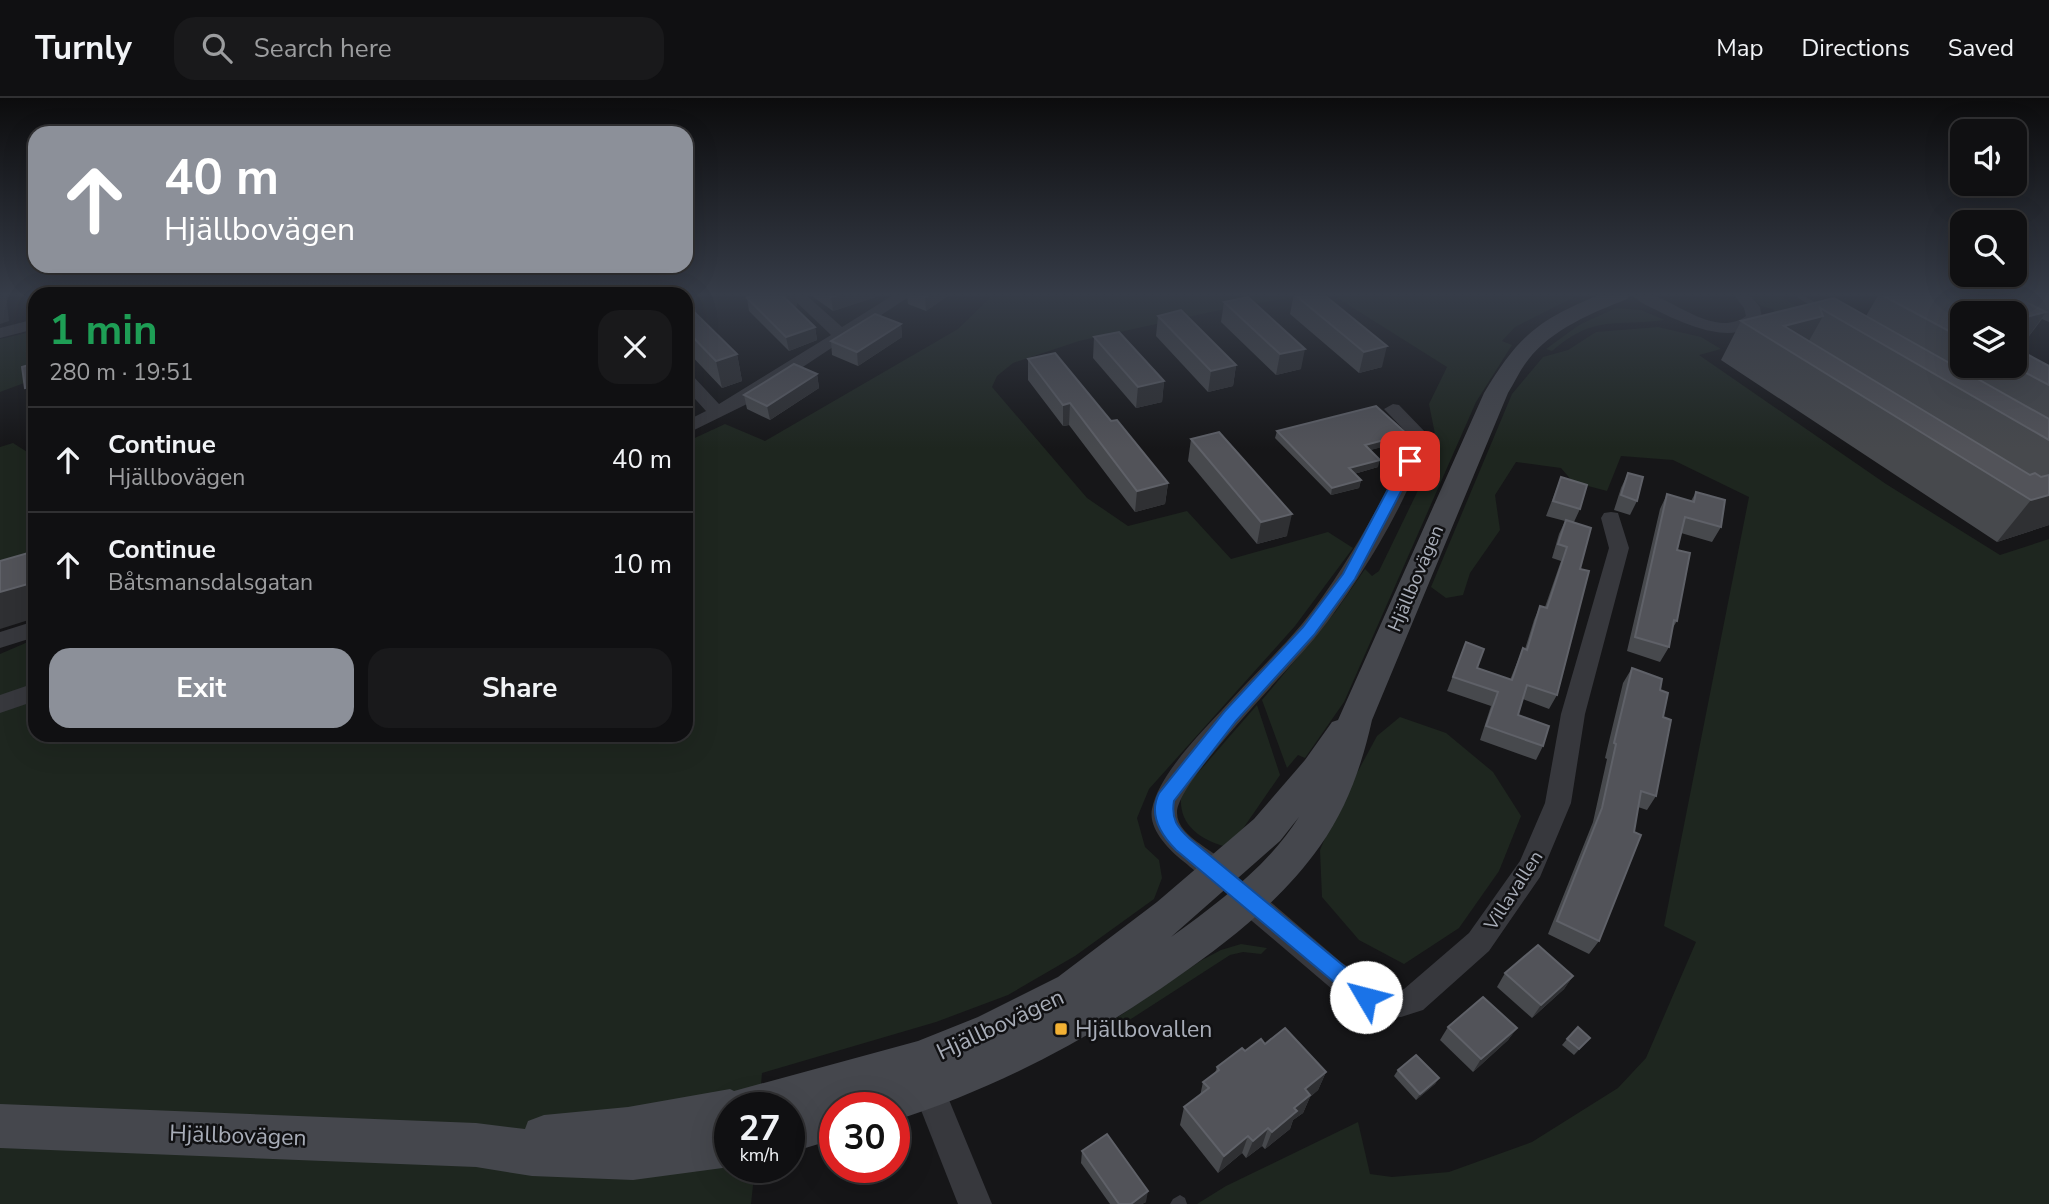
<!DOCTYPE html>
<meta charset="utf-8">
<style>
body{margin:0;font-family:"Nunito Sans",sans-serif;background:#19191b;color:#f1f3f6;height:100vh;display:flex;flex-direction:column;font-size:26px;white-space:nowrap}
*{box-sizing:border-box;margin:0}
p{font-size:23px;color:#9c9d9f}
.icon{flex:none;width:38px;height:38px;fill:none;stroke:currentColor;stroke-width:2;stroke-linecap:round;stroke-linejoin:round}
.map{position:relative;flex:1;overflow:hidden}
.sheet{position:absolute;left:28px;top:189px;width:665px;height:455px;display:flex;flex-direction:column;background:#101012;border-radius:21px;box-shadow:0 7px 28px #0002,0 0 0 2px #303032}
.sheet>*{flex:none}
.top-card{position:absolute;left:28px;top:28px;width:665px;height:147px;border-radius:21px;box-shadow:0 7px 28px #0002,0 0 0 2px #303032;background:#8c9099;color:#fff;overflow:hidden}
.tools{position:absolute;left:1950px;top:21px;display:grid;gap:14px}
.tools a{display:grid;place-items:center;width:77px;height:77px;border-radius:14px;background:#101012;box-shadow:0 7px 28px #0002,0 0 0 2px #303032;font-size:35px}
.speed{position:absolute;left:714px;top:994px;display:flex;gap:14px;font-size:35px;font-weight:700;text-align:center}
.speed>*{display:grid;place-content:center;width:91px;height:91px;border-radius:50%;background:#101012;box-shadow:0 7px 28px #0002,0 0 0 2px #303032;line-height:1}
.speed small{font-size:18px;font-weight:400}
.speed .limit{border:10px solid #d22;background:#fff;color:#111}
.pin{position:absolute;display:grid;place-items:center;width:60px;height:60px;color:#fff;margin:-30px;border-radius:14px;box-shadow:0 4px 10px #0006}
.me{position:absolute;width:77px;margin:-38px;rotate:307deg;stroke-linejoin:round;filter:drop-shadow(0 0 5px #0008)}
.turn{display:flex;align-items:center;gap:24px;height:147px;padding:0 21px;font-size:32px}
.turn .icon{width:91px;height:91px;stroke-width:2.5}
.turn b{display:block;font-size:49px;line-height:60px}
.round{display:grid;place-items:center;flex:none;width:74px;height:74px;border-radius:21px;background:#19191b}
.summary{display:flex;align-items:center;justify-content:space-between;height:119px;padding:0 21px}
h1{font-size:42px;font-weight:700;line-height:52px;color:#1e9e55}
.primary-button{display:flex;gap:14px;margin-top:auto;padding:14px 21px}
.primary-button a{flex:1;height:80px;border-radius:21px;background:#8c9099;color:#fff;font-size:28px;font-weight:700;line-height:80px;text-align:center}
.primary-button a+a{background:#19191b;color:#f1f3f6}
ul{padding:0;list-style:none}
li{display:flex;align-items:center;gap:21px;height:105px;padding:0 21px;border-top:2px solid #303032}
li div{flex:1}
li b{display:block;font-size:26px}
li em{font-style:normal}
header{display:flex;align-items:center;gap:42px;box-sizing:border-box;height:98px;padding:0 35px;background:#101012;border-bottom:2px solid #303032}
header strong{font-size:33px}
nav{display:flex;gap:38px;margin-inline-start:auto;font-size:24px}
.search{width:490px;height:63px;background:#19191b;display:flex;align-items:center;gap:18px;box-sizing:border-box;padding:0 24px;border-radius:21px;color:#9c9d9f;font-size:26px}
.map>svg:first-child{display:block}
.green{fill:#1e261f}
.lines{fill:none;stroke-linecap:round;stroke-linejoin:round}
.lane{fill:#37383d;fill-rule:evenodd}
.street{fill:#37383d;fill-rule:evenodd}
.secondary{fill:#45474d;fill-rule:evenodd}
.wall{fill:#47494d}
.shaded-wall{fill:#2f3033}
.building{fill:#525359;stroke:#5f6168;stroke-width:2}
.route{fill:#1a73e8;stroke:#114b97;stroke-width:2}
.poi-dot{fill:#f2b134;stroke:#111113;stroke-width:2.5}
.labels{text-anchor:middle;stroke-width:5;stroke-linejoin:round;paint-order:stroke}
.street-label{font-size:19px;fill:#a8adb8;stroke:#111113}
.near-street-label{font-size:23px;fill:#a8adb8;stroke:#111113}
.near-poi-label{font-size:23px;fill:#a8adb8;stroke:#111113;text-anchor:start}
</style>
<header>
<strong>Turnly</strong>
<div class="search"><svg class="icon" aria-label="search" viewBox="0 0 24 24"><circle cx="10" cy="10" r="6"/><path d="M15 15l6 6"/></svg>Search here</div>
<nav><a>Map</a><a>Directions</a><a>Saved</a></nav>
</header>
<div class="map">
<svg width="2049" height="1106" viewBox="0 0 2049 1106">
<rect width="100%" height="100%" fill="#161618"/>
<g class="green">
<path d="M 994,196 L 1311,196 L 1220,212 L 1079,243 L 1013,265 L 997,278 L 992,289 L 1087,400 L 1128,428 L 1187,413 L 1231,461 L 1328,434 L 1353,450 L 1295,528 L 1149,691 L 1137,720 L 1145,749 L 1159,762 L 1162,780 L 1154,801 L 1075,858 L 1008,897 L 936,924 L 762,975 L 759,1010 L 730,1010 L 730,1069 L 755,1069 L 751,1106 L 0,1106 L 0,556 L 35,541 L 35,637 L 686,637 L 686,344 L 725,326 L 765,343 L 958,231 Z"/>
<path d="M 1331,196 L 1580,196 L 1515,229 L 1502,243 L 1512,247 L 1476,304 L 1344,604 L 1305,660 L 1298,657 L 1287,670 L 1262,602 L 1336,513 L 1365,471 L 1372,478 L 1379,473 L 1424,380 L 1424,356 L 1435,336 L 1429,306 L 1447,269 Z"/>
<path d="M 1749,196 L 1777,196 L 1801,211 L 1776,218 L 1773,211 L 1761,208 Z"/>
<path d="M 1616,210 L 1641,212 L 1665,222 C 1613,229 1596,216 1552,253 L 1546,251 L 1579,227 Z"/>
<path d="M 1658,229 L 1701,239 L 1721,251 L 1699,257 L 1886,386 L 2000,457 L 2049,441 L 2049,1106 L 1197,1106 L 1226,1088 L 1358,1024 L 1370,1076 L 1392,1079 L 1449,1074 L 1532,1044 L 1618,990 L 1646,960 L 1696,844 L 1664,828 L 1749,399 L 1673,362 L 1621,358 L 1607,393 L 1573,384 L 1561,370 L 1516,364 L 1495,397 L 1500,432 L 1470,475 L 1463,497 L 1446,500 L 1431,489 L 1512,296 L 1543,259 L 1568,252 L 1596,234 Z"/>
<path d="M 35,233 L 35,281 L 0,294 L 0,241 Z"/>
<path d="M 13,345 L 35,359 L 35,453 L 0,464 L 0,349 Z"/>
<path d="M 1257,607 L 1280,677 L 1242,732 L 1223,748 C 1196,740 1176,723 1182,693 Z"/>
<path d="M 1400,619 L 1446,635 L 1493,674 L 1521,718 L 1499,773 L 1459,830 L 1404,866 L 1359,842 L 1322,799 L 1320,752 L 1337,712 L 1377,638 Z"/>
<path d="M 1241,846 L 1267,850 L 1261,856 L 1243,854 L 1230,857 L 1103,939 L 1099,932 L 1202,862 L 1221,852 Z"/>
</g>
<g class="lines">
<g class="lane">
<path d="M 1792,196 L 1801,196 L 1828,212 L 1821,214 Z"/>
<path d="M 1180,1097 L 1185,1100 L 1187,1106 L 1170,1106 L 1173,1101 Z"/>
</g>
<g class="street">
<path d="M 788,196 L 805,196 L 842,229 L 895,196 L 913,196 L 747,306 L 686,336 L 686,323 L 706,313 L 686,291 L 686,276 L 692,277 L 719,306 L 831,237 Z"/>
<path d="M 1631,196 C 1638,196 1646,195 1653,197 C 1680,207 1718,239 1746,218 L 1744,210 L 1733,196 L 1749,196 L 1760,209 L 1762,220 C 1738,249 1692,229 1664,216 C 1653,210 1639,205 1631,196 Z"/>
<path d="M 35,221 L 35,231 L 0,240 L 0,230 Z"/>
<path d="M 1393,306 L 1399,307 L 1427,336 C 1416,393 1355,490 1318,536 C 1293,568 1178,682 1177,714 C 1176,741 1222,753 1233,775 L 1229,783 C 1211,790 1197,774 1183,763 C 1169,752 1148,731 1152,711 C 1159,674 1208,628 1233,600 C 1256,575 1280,552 1302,526 C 1332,489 1357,447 1380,405 C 1391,383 1403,362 1409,337 L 1384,311 Z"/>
<path d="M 1611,414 L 1618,415 L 1629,450 L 1585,616 L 1571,705 L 1540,779 L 1489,853 L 1423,912 L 1401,919 L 1386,920 L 1356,908 L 1339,897 L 1239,812 L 1235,803 L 1239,794 L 1249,791 L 1259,794 L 1342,865 L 1386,892 L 1404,891 L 1469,835 L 1520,763 L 1545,705 L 1561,616 L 1609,450 L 1601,420 L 1604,415 Z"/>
<path d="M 35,523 L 35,539 L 0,550 L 0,534 Z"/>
<path d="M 35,585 L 35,603 L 0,615 L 0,597 Z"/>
<path d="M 924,964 L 935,968 L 992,1106 L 958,1106 L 908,979 L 913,968 Z"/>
</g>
<path class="secondary" d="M 1601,196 L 1630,196 L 1627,201 C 1592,215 1552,231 1528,262 C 1520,272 1515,284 1508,295 L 1372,622 C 1362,667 1347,710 1320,748 C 1282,802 1229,843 1176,880 C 1088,942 997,990 894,1023 L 894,1010 L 835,1010 L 835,1041 L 789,1055 L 789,1010 L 730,1010 L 730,1069 L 633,1082 L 532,1078 L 476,1069 L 0,1050 L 0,1006 L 476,1025 L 525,1031 L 528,1023 L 544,1017 L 628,1009 L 730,991 L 734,993 L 918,943 L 978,919 L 1058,879 L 1157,804 L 1254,721 L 1305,662 L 1332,624 L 1338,622 L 1484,295 C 1519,237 1538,222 1601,196 ZM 1299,719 C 1268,768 1218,805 1171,839 L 1280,743 Z"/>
</g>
<g class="wall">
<path d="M 528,196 L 691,196 L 697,217 L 737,256 L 742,283 L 722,290 L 686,252 L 686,196 Z"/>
<path d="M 743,196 L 795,196 L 797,208 L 794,209 L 815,229 L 817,242 L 789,253 L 749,213 L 747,200 Z"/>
<path d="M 809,196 L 885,196 L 833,213 Z"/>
<path d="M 907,196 L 948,196 L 949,197 L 926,213 L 908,206 Z"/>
<path d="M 1294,196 L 1382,269 L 1359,275 L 1290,216 Z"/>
<path d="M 1879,196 L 2049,196 L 2049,224 L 2042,221 L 2023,246 L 2014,249 L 2014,215 L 1962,215 L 1962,268 L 2049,268 L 2049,427 L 1997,444 L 1721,262 L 1741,223 L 1834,200 L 1866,218 Z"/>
<path d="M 1224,204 L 1301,271 L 1276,277 L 1221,224 Z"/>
<path d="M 1158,218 L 1236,267 L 1233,288 L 1208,294 L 1156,238 Z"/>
<path d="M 901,226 L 902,239 L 858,268 L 832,257 L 831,243 Z"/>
<path d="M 1094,239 L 1164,283 L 1162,304 L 1136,310 L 1093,260 Z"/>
<path d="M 1028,261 L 1111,323 L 1168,385 L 1165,406 L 1135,414 L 1069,327 L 1063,328 L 1028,282 Z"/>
<path d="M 817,276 L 819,290 L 770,322 L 747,311 L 744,297 Z"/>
<path d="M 1277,333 L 1407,336 L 1405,343 L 1370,352 L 1378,369 L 1354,376 L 1361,382 L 1359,390 L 1331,397 L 1275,340 Z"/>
<path d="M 1191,341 L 1287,438 L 1257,446 L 1188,363 Z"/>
<path d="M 1628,375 L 1637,403 L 1630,417 L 1614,412 L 1621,390 Z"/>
<path d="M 1561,379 L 1580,411 L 1574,424 L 1580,471 L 1557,597 L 1549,611 L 1523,601 L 1518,617 L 1543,648 L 1536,662 L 1480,642 L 1491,608 L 1447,593 L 1466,544 L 1477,570 L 1510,582 L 1523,550 L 1525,551 L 1534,522 L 1540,508 L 1545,509 L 1561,463 L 1552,460 L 1559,436 L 1565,423 L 1546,418 Z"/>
<path d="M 1696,394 L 1721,429 L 1712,444 L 1681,435 L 1677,452 L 1677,523 L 1672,531 L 1669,549 L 1660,564 L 1627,553 L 1660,411 L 1667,396 L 1691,403 Z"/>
<path d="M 1632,570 L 1660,592 L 1663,619 L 1656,698 L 1647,712 L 1638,709 L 1599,843 L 1589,856 L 1548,836 L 1593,724 L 1607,661 L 1605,660 L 1623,585 Z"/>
<path d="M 1505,875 L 1573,878 L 1564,891 L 1532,920 L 1497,889 Z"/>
<path d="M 1448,929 L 1517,930 L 1508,942 L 1473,974 L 1440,942 Z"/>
<path d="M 1590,940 L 1574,957 L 1562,947 L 1567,941 Z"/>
<path d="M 1265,946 L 1326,974 L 1318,992 L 1310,999 L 1303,1015 L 1293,1022 L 1290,1031 L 1265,1051 L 1262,1048 L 1246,1060 L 1242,1055 L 1218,1075 L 1180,1027 L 1184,1009 L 1200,998 L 1203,984 L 1215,975 L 1217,969 L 1245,953 Z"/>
<path d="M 1398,972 L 1439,980 L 1435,986 L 1416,1002 L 1394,978 Z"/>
<path d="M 1082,1053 L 1146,1104 L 1142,1106 L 1110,1106 L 1081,1065 Z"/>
</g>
<g class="shaded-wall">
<path d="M 0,196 L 6,196 L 9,223 L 0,226 Z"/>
<path d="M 791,196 L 795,196 L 797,208 L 785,212 L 783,198 Z"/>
<path d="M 842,196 L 885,196 L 833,213 L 831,199 Z"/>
<path d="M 930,196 L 948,196 L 949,197 L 926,213 L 925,199 Z"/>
<path d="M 692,197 L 698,223 L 686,223 L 686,199 Z"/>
<path d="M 2046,214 L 2023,246 L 2014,249 L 2014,222 Z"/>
<path d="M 1823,218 L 1801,257 L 1784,228 Z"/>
<path d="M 901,226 L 902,239 L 858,268 L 857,254 Z"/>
<path d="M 815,229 L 817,242 L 789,253 L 786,239 Z"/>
<path d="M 1387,248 L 1382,269 L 1359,275 L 1364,254 Z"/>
<path d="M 1305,251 L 1301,271 L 1276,277 L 1280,256 Z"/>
<path d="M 737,256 L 742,283 L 722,290 L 716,263 Z"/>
<path d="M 1236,267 L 1233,288 L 1208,294 L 1211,273 Z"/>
<path d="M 817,276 L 819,290 L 770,322 L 767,308 Z"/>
<path d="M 1164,283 L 1162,304 L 1136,310 L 1138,289 Z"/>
<path d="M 30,289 L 35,295 L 35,304 L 25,290 Z"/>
<path d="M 1070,305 L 1069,327 L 1063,328 L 1063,307 Z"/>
<path d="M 1407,336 L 1405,343 L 1363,354 L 1365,347 Z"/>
<path d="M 1380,362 L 1378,369 L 1347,378 L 1349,370 Z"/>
<path d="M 1361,382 L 1359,390 L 1331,397 L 1332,390 Z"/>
<path d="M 1168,385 L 1165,406 L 1135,414 L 1137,393 Z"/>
<path d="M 2049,397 L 2049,427 L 1997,444 L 2031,402 Z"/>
<path d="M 1292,416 L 1287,438 L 1257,446 L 1261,424 Z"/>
<path d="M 35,484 L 35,520 L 0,531 L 0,494 Z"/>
<path d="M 1573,878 L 1564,891 L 1532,920 L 1541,907 Z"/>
<path d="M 1517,930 L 1508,942 L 1473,974 L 1481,961 Z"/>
<path d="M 1326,974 L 1318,992 L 1310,999 L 1303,1015 L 1293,1022 L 1290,1031 L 1265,1051 L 1272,1034 L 1294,1010 L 1305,991 Z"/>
<path d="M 1439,980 L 1435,986 L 1416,1002 L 1420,996 Z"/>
<path d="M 1268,1030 L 1262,1048 L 1246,1060 L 1253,1043 Z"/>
<path d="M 1248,1038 L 1242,1055 L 1218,1075 L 1224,1058 Z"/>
<path d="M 1148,1093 L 1146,1104 L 1142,1106 L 1131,1106 Z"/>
</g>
<g class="building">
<path d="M 753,196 L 791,196 L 783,198 L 815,229 L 786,239 L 747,200 L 754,197 Z"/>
<path d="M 826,196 L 842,196 L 831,199 Z"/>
<path d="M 916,196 L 930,196 L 925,199 Z"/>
<path d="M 1294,196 L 1323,196 L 1387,248 L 1364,254 Z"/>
<path d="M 1880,196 L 2009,196 L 2046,214 L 2014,222 L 2014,215 L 1962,215 L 1962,240 Z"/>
<path d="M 1248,199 L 1305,251 L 1280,256 L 1224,204 Z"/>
<path d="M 1834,200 L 2049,321 L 2049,342 L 1820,210 L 1823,218 L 1784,228 L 2030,377 L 2035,375 L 2041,379 L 2049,377 L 2049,397 L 2031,402 L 1741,223 Z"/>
<path d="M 686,206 L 737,256 L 716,263 L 686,232 Z"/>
<path d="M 1181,212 L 1236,267 L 1211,273 L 1158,218 Z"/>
<path d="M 875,216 L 901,226 L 857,254 L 831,243 Z"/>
<path d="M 1119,234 L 1164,283 L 1138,289 L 1094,239 Z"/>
<path d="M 2014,249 L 2049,268 L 2049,287 L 2013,268 L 2014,268 Z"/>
<path d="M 35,252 L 35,295 L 30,296 L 30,289 L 25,290 L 22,269 L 29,267 L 27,254 Z"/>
<path d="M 1055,255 L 1111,323 L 1117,322 L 1168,385 L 1137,393 L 1070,305 L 1063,307 L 1028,261 Z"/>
<path d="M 794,266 L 817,276 L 767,308 L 744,297 Z"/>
<path d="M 1376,308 L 1407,336 L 1365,347 L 1380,362 L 1349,370 L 1361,382 L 1332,390 L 1277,333 Z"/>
<path d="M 1219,334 L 1292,416 L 1261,424 L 1191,341 Z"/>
<path d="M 1628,375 L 1643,379 L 1637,403 L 1621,397 Z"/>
<path d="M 1561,379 L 1587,387 L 1580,411 L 1553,403 Z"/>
<path d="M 1696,394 L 1725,402 L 1721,429 L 1685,419 L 1677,452 L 1690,455 L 1677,523 L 1674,522 L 1669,549 L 1635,539 L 1667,396 L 1694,404 Z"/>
<path d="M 1566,422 L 1591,430 L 1580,471 L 1589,473 L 1557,597 L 1527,587 L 1518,617 L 1549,628 L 1543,648 L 1486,628 L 1498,594 L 1453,579 L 1466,544 L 1484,551 L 1477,570 L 1512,582 L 1523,550 L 1527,552 L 1540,508 L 1547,510 L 1567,449 L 1558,446 Z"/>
<path d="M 35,453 L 35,484 L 0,494 L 0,463 Z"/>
<path d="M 1632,570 L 1662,581 L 1660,592 L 1668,595 L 1663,619 L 1671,622 L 1656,698 L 1641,693 L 1634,734 L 1641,737 L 1599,843 L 1557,823 L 1602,710 L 1616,646 L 1614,645 Z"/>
<path d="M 1538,847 L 1573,878 L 1541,907 L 1505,875 Z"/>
<path d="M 1483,899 L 1517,930 L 1481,961 L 1448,929 Z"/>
<path d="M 1578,929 L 1590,940 L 1579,951 L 1567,941 Z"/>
<path d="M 1285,930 L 1326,974 L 1305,991 L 1310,997 L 1294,1010 L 1297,1013 L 1272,1034 L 1268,1030 L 1253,1043 L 1248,1038 L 1224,1058 L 1184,1009 L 1209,990 L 1203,984 L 1219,972 L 1217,969 L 1242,950 L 1245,953 L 1261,941 L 1265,946 Z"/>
<path d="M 1416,957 L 1439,980 L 1420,996 L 1398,972 Z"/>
<path d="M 1107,1036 L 1148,1093 L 1131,1106 L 1119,1106 L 1082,1053 Z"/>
</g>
<linearGradient id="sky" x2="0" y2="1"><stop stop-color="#0c0c0d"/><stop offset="0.56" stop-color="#363c48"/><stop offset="1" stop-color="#363c48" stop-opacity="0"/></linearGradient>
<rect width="2049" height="351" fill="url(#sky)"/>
<path class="route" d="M 1410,359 L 1417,363 L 1355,481 L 1314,537 L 1236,623 L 1174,703 C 1171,721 1177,729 1190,741 L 1373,892 L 1376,899 L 1373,905 L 1366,908 L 1359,905 L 1176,752 C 1161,737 1148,717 1159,695 L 1224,614 L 1303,529 L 1343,476 L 1403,363 Z"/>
<rect class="poi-dot" x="1054" y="924" width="14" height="14" rx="3.5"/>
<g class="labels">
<g class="street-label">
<text transform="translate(1415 480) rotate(-67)" y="7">Hjällbovägen</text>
<text transform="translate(1513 792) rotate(-57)" y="7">Villavallen</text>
</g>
<g class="near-street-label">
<text transform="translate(1000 926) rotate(-25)" y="8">Hjällbovägen</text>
<text transform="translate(238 1037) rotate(2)" y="8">Hjällbovägen</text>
</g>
<g class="near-poi-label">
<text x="1075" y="939">Hjällbovallen</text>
</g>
</g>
</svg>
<div class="tools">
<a><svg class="icon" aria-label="sound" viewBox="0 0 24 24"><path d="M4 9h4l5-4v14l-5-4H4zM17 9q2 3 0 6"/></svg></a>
<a><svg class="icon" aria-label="search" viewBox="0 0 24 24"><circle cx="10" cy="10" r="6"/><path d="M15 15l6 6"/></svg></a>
<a><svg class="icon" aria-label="layers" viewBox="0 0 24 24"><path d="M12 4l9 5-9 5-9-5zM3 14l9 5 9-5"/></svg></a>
</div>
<div class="speed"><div>27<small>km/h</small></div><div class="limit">30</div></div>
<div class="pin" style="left:1410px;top:363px;background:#d93025"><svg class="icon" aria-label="arrive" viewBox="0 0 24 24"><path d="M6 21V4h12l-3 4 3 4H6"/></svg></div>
<svg class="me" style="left:1366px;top:899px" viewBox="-20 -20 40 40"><circle r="19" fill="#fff"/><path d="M0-13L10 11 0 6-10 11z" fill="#1a73e8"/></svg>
<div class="top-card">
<div class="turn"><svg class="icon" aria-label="ahead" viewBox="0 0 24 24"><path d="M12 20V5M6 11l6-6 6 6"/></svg><div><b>40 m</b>Hjällbovägen</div></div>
</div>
<section class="sheet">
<div class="summary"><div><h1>1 min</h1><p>280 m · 19:51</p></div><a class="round"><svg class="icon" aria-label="close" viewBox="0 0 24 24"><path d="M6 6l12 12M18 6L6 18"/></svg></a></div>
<ul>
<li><svg class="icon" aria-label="ahead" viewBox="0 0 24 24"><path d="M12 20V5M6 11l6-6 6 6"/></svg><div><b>Continue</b><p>Hjällbovägen</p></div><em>40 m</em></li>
<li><svg class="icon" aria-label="ahead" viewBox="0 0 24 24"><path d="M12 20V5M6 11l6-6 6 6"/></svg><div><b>Continue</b><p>Båtsmansdalsgatan</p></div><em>10 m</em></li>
</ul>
<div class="primary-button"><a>Exit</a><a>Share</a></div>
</section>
</div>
